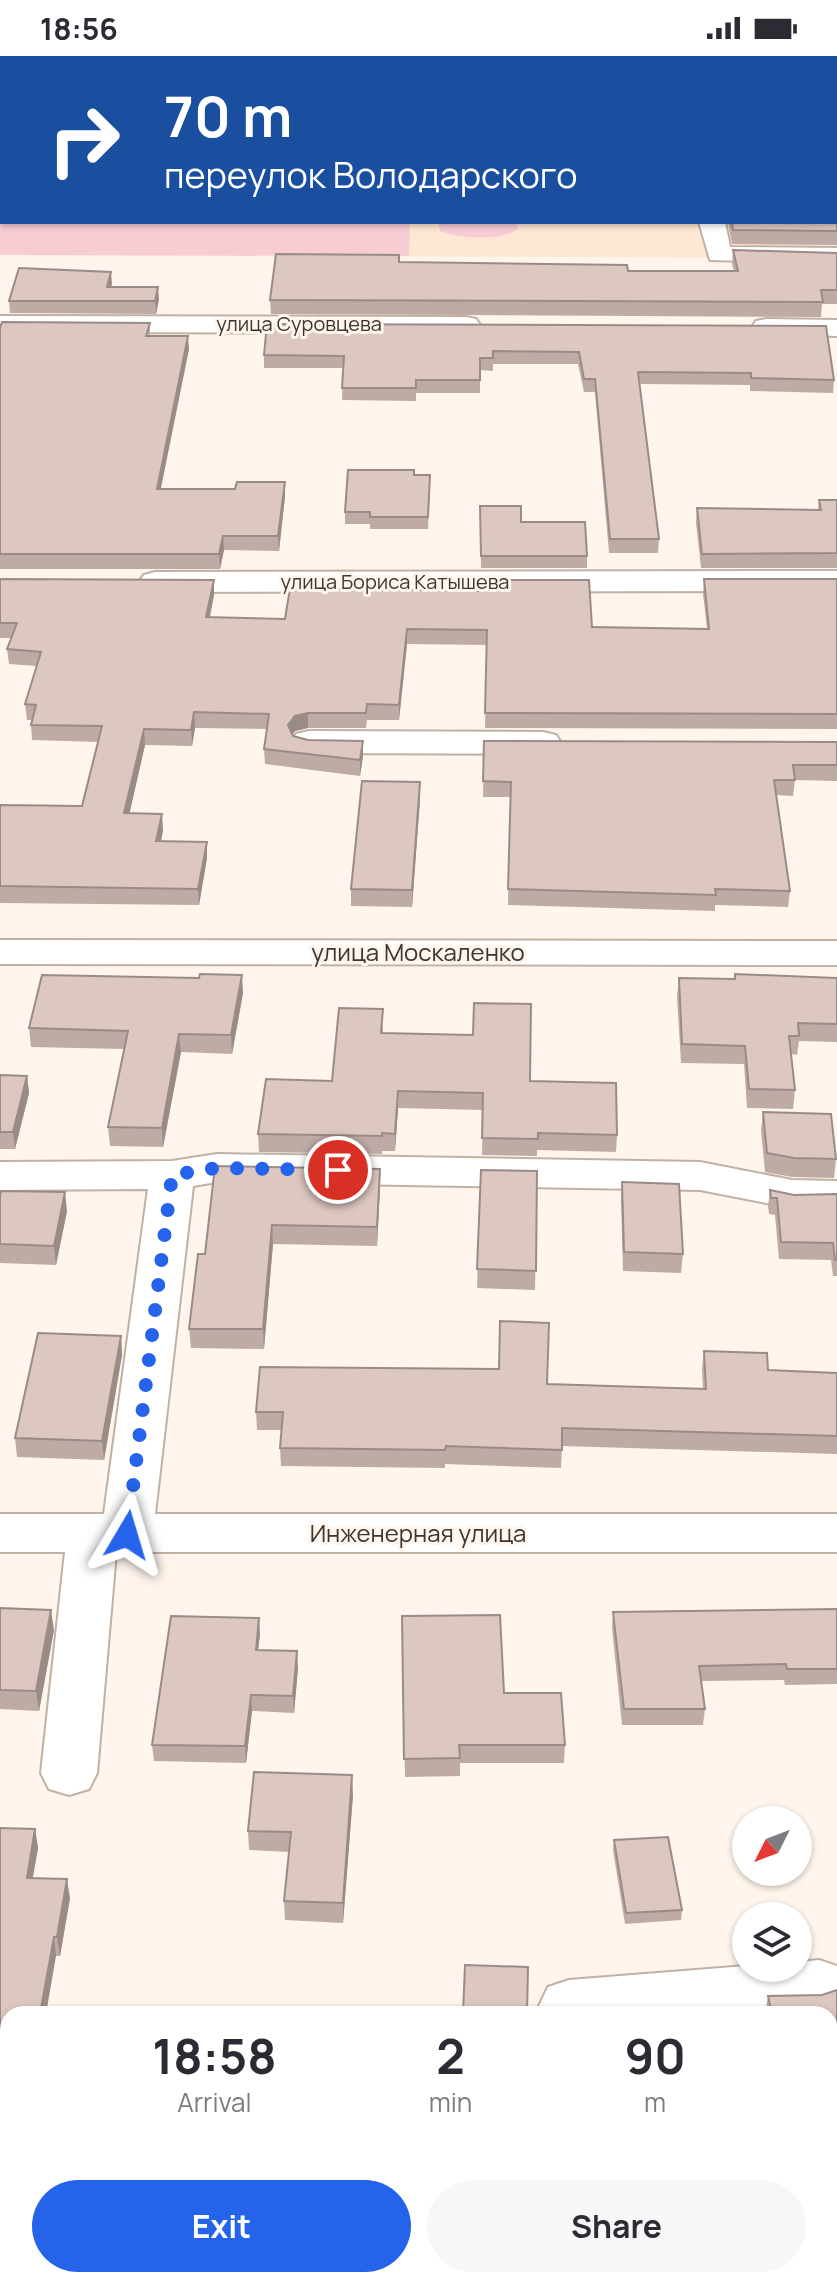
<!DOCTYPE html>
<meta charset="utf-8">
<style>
body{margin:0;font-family:Manrope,sans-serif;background:#f7f7f7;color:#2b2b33;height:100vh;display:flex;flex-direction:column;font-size:30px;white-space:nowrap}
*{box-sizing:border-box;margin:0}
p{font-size:26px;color:#7c7c81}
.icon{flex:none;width:44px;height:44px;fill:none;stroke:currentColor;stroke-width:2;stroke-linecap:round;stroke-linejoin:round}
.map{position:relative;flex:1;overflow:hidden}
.drawer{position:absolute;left:0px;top:1950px;width:838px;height:282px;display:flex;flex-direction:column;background:#fff;border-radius:24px 24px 0 0;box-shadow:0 2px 6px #0004}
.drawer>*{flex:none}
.banner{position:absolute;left:0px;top:0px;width:838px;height:168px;box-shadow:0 2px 6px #0004;background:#1a4fa0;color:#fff;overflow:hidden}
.needle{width:52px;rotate:228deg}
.buttons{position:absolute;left:732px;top:1750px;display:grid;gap:16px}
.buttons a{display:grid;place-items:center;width:80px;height:80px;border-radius:50%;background:#fff;box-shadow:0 2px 6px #0004;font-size:40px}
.pin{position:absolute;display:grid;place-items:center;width:68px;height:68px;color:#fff;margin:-34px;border:4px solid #fff;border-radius:50%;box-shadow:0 2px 8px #0007}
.me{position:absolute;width:88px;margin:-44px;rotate:7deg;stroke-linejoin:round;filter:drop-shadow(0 0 6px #0008)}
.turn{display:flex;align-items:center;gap:28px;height:168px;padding:0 32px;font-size:36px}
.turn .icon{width:104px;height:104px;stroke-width:2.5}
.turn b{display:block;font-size:56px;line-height:68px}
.eta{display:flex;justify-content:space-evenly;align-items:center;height:136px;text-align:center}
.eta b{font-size:48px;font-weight:700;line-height:56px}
.action{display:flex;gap:16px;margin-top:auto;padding:16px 32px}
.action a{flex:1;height:92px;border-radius:48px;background:#2563eb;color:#fff;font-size:32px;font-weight:700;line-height:92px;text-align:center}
.action a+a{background:#f7f7f7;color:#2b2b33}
.status{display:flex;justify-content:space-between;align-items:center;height:56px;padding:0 40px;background:#fff;direction:ltr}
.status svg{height:22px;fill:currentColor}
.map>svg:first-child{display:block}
.built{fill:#fee7d3}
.green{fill:#f7ccd3}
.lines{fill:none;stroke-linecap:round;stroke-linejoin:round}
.minor-casing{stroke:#c1b1a3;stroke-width:4}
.minor{fill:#fff;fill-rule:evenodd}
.wall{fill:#beaba6}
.shaded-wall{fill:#9b8b87}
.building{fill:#ddc7c1;stroke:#9b8b87;stroke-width:2}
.route{stroke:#2563eb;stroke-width:14;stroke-dasharray:0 25.2}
.labels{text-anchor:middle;stroke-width:6;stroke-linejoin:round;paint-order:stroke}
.far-street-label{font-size:20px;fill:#3c3630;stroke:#fff5ec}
.street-label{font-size:24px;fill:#3c3630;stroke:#fff5ec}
</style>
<div class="status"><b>18:56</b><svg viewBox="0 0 49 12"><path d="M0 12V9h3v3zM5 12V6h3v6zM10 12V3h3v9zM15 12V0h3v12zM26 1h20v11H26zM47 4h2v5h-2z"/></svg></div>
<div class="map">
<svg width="837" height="2231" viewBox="0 0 837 2231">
<rect width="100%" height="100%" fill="#fff5ec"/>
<path class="built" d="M 0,99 L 2,166 L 836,166 L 837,102 L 837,202 L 0,199 Z"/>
<g class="green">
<path d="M 0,99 L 2,166 L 410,166 L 409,200 L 0,199 Z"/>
<path d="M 438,166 L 518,166 L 518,172 C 504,186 457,182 440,175 Z"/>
</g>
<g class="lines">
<defs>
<g id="minor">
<path d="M 699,166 L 725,166 L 730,191 L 837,192 L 837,208 L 710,204 Z"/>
<path d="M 0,260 L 466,261 L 476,263 L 480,269 L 476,275 L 466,277 L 0,276 Z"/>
<path d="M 766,263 L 837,264 L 837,280 L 756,277 L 752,271 L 756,265 Z"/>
<path d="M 837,515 L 837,535 L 155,536 L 144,533 L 139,526 L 144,519 L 155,516 Z"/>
<path d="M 309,675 L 543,676 L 556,679 L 561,687 L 556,695 L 543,698 L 309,697 L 296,694 L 291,686 L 296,678 Z"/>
<path d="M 0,884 L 837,885 L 837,909 L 0,908 Z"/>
<path d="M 217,1098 L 700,1106 L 792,1124 L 837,1125 L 837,1153 L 792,1152 L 700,1134 L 217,1126 L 193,1130 L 155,1458 L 837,1458 L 837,1496 L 116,1496 L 97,1717 L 89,1733 L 69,1739 L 49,1733 L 41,1717 L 65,1496 L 0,1496 L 0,1458 L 104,1458 L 148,1133 L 0,1134 L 0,1106 L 172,1105 Z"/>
<path d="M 819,1904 L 837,1910 L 837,1950 L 819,1956 L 539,1958 L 539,1950 L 548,1931 L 569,1924 L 746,1910 L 798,1912 L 798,1906 Z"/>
<path d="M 543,2224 L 609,2224 L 610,2231 L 544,2231 Z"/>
</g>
</defs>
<use href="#minor" class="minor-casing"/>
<use href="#minor" class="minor"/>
</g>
<g class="wall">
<rect x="0" y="42" width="2" height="41"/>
<path d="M 837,102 L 837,189 L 732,188 L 728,166 L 836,166 Z"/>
<path d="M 733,194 L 837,197 L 837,248 L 822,248 L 821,261 L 271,258 L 270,244 L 399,206 L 628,215 L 734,215 L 732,208 Z"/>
<path d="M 111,216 L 111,231 L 159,243 L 156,258 L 10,257 L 9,245 Z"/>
<path d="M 150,267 L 150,280 L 189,293 L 160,433 L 285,440 L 279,495 L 224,494 L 220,513 L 0,513 L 0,272 Z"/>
<path d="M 826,270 L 834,324 L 833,337 L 750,335 L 750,329 L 640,328 L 659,483 L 658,497 L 609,497 L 595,336 L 584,336 L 578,308 L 493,308 L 493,315 L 480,314 L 480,337 L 416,337 L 416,345 L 342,344 L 343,312 L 264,312 L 264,299 Z"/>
<path d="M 414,419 L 430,419 L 428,473 L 370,473 L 370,468 L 345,468 L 345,456 Z"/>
<path d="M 819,444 L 837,444 L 837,512 L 701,512 L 696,467 L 697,452 L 818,454 Z"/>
<path d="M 480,450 L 521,466 L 587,500 L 587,512 L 481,512 Z"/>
<path d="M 0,523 L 214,524 L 214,539 L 210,562 L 707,573 L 703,538 L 704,523 L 837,523 L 837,673 L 485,672 L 487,589 L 407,588 L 399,664 L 367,664 L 366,672 L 308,672 L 295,675 L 292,679 L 308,684 L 363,685 L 363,700 L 360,720 L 265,708 L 264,693 L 267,673 L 195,672 L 192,690 L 145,689 L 129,757 L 163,774 L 161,785 L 207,786 L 207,802 L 199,849 L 0,847 L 0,749 L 82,750 L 98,686 L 32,684 L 31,669 L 32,664 L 27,664 L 25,648 L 37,610 L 9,608 L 7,593 L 11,582 L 0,582 Z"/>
<path d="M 484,685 L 837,686 L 837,725 L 795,724 L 793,740 L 776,739 L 790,835 L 788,851 L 715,849 L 715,855 L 508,849 L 510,741 L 483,741 Z"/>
<path d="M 420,743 L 412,851 L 351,850 L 351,833 Z"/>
<path d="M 735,918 L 837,922 L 837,986 L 799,985 L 797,999 L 791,998 L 795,1034 L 793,1053 L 747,1052 L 744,1008 L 681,1007 L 677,940 L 679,922 L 734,923 Z"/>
<path d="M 243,937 L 232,998 L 181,996 L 163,1091 L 110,1090 L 108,1071 L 124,993 L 31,991 L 29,972 Z"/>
<path d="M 383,970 L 383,977 L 530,1025 L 617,1079 L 616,1096 L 537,1094 L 537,1100 L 482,1099 L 483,1054 L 398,1052 L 395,1095 L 382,1095 L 382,1098 L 259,1096 L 258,1078 L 332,1025 Z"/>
<path d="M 0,1019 L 27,1020 L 29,1037 L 15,1093 L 0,1093 Z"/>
<path d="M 763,1056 L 836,1103 L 834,1122 L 792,1121 L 765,1116 L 761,1074 Z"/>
<path d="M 380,1113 L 377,1190 L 273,1188 L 264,1293 L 191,1292 L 189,1273 L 205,1198 Z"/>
<path d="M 481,1114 L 537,1115 L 535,1234 L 477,1232 Z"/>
<path d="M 622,1126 L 683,1198 L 681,1217 L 623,1215 L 621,1145 Z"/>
<path d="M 770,1134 L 794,1139 L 837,1138 L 837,1220 L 833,1220 L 831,1204 L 779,1203 L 775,1159 L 769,1158 L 768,1150 Z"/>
<path d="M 0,1140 L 67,1155 L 56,1209 L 0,1207 Z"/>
<path d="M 121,1280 L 122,1299 L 104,1404 L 17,1401 L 15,1382 Z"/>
<path d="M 704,1295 L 768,1314 L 837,1317 L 837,1398 L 562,1390 L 561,1412 L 445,1408 L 445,1412 L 281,1410 L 280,1392 L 282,1374 L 257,1374 L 256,1356 L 547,1328 L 703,1333 L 702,1313 Z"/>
<path d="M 0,1552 L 54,1574 L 39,1655 L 0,1653 Z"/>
<path d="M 837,1553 L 837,1628 L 785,1629 L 784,1624 L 701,1625 L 705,1653 L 703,1669 L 622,1669 L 612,1572 L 613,1556 Z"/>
<path d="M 402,1560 L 504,1637 L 565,1689 L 564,1707 L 460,1707 L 460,1720 L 405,1721 Z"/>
<path d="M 260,1578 L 258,1594 L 298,1612 L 294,1657 L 252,1655 L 246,1707 L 154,1705 L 152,1689 Z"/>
<path d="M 353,1739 L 343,1867 L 285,1864 L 284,1845 L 289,1796 L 249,1794 L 248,1775 Z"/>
<path d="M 0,1772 L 35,1773 L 38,1792 L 33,1822 L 70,1842 L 60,1900 L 56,1900 L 8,1958 L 8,2067 L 0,2067 Z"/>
<path d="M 614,1784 L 682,1854 L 681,1864 L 625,1868 L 613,1794 Z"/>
<path d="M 837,1934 L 837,2043 L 830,2043 L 830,1958 L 765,1958 L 768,1940 L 822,1939 Z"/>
</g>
<g class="shaded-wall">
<path d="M 111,216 L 112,228 L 108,243 L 107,231 Z"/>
<path d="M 158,231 L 159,243 L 156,258 L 155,245 Z"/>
<path d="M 188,280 L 189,293 L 158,447 L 157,433 Z"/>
<path d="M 285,426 L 285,440 L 279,495 L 278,480 Z"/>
<path d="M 223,480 L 224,494 L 220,513 L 219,498 Z"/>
<path d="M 214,524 L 214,539 L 206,576 L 206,561 Z"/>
<path d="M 407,573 L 407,588 L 399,664 L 399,649 Z"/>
<path d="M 194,656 L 195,672 L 192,690 L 191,674 Z"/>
<path d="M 308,657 L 308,672 L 295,675 L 288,684 L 288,669 L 295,660 Z"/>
<path d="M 144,673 L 145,689 L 126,773 L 124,757 Z"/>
<path d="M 363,685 L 363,700 L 360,720 L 360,704 Z"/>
<path d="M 420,726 L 420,743 L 412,851 L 412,834 Z"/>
<path d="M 162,758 L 163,774 L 158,801 L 156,785 Z"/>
<path d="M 207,786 L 207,802 L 199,849 L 198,833 Z"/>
<path d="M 242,919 L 243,937 L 232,998 L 231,979 Z"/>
<path d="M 179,978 L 181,996 L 163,1091 L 162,1072 Z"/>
<path d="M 27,1020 L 29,1037 L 15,1093 L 13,1076 Z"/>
<path d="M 398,1035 L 398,1052 L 395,1095 L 395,1078 Z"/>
<path d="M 380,1113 L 380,1132 L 377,1190 L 377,1171 Z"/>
<path d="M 65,1136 L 67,1155 L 56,1209 L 54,1190 Z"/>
<path d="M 272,1169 L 273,1188 L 264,1293 L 263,1273 Z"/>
<path d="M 121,1280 L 122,1299 L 104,1404 L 102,1385 Z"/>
<path d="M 51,1554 L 54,1574 L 39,1655 L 36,1635 Z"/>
<path d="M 259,1562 L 260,1578 L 256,1610 L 256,1594 Z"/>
<path d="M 297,1595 L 298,1612 L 294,1657 L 293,1640 Z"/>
<path d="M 251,1639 L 252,1655 L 246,1707 L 245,1690 Z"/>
<path d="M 352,1719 L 353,1739 L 343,1867 L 343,1847 Z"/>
<path d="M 35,1773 L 38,1792 L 29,1840 L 27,1822 Z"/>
<path d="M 67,1823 L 70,1842 L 60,1900 L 57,1881 Z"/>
<path d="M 54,1881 L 56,1900 L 46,1958 L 40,1958 Z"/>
</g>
<g class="building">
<path d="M 0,0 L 837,0 L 837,28 L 836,29 L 836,2 L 2,2 L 2,25 L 0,25 Z"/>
<rect x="0" y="42" width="2" height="28"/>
<path d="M 836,45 L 837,46 L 837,71 L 836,71 Z"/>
<path d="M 836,101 L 837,175 L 733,174 L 732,166 L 836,166 Z"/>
<path d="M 733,194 L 837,197 L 837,234 L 821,234 L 823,246 L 270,244 L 276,198 L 399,199 L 399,206 L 627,209 L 628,215 L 738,215 Z"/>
<path d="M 19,212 L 111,216 L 107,231 L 158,231 L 155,245 L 9,245 Z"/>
<path d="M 2,266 L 150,267 L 146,280 L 188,280 L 157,433 L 235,433 L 237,426 L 285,426 L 278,480 L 223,480 L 219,498 L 0,498 L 0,272 Z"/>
<path d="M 267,268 L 826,270 L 834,324 L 751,322 L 751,317 L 638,316 L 659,483 L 610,483 L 595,323 L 584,323 L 579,296 L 493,295 L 493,302 L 480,302 L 480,324 L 416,324 L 416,332 L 342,332 L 344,300 L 264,299 Z"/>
<path d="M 348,414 L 414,414 L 414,419 L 430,419 L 428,461 L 370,461 L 370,456 L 345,456 Z"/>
<path d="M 819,444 L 837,444 L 837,497 L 702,498 L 697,452 L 821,454 Z"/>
<path d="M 480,450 L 521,450 L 521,466 L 585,466 L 587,500 L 481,500 Z"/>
<path d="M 0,523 L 214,524 L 206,561 L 285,563 L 290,532 L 481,535 L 481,524 L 589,524 L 592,571 L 709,573 L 704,523 L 837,523 L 837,658 L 485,657 L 487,574 L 407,573 L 399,649 L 367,648 L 366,657 L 308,657 L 295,660 L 288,669 L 293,680 L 308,684 L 363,685 L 360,704 L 264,693 L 269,658 L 194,656 L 191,674 L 144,673 L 124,757 L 162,758 L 156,785 L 207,786 L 198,833 L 0,830 L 0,749 L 82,750 L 102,670 L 31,669 L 36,649 L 25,648 L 41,596 L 7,593 L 17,567 L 0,567 Z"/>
<path d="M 484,685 L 837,686 L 837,709 L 793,709 L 795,724 L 774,724 L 790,835 L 715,833 L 716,839 L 508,833 L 511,726 L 483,725 Z"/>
<path d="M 362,725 L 420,726 L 412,834 L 351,833 Z"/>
<path d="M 200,918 L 242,919 L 231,979 L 179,978 L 162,1072 L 108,1071 L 128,975 L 29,972 L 42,919 L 199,922 Z"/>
<path d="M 735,918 L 837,922 L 837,968 L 798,967 L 799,980 L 789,980 L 795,1034 L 749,1033 L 745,990 L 682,988 L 679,922 L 735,923 Z"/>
<path d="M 474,947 L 531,948 L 530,1025 L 616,1027 L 617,1079 L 538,1077 L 538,1083 L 482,1082 L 483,1037 L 398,1035 L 395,1078 L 382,1077 L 382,1080 L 258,1078 L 266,1023 L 332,1025 L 339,952 L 383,953 L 381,977 L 473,979 Z"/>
<path d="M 0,1019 L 27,1020 L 13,1076 L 0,1076 Z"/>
<path d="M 763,1056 L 831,1058 L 836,1103 L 794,1102 L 767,1097 Z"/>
<path d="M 215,1110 L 380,1113 L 377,1171 L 272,1169 L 263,1273 L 189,1273 L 198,1198 L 205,1198 Z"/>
<path d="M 481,1114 L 537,1115 L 536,1215 L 477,1213 Z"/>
<path d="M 622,1126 L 679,1128 L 683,1198 L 624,1196 Z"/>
<path d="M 770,1134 L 794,1139 L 837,1138 L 837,1204 L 835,1204 L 833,1187 L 781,1186 L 777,1142 L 771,1142 Z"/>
<path d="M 1,1135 L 65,1136 L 54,1190 L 0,1188 L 0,1140 Z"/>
<path d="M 500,1265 L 549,1267 L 547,1328 L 706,1333 L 704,1295 L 767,1297 L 768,1314 L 837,1317 L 837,1380 L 562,1372 L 562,1394 L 446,1390 L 445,1394 L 280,1392 L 283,1356 L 256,1356 L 260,1311 L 499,1313 Z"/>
<path d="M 38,1277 L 121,1280 L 102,1385 L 15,1382 Z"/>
<path d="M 0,1552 L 51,1554 L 36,1635 L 0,1634 Z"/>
<path d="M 837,1553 L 837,1613 L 787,1613 L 786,1608 L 699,1610 L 705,1653 L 624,1653 L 613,1556 Z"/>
<path d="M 500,1559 L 504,1637 L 561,1637 L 565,1689 L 459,1689 L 460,1702 L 404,1703 L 402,1560 Z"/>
<path d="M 171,1560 L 259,1562 L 256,1594 L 297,1595 L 293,1640 L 251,1639 L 245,1690 L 152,1689 Z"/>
<path d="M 254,1716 L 352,1719 L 343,1847 L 284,1845 L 291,1776 L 248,1775 Z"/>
<path d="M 0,1772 L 35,1773 L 27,1822 L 67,1823 L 57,1881 L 54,1881 L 40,1958 L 8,1958 L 8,2049 L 0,2049 Z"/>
<path d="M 668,1781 L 682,1854 L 626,1857 L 614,1784 Z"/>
<path d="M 465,1909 L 528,1911 L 527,1958 L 463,1958 Z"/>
<path d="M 837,1934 L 837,2024 L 830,2024 L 830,1958 L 772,1958 L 768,1940 L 822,1939 Z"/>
<path d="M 830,2113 L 837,2113 L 837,2231 L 640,2231 L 639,2224 L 830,2224 Z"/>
<path d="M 0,2205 L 8,2206 L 8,2224 L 543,2224 L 544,2231 L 0,2231 Z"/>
</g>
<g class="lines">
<path class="route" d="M 127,1479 L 172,1119 L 217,1112 L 338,1114"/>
</g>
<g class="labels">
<g class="far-street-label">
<text x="299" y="275">улица Суровцева</text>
<text x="395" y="533">улица Бориса Катышева</text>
</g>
<g class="street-label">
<text x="418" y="905">улица Москаленко</text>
<text x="418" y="1486">Инженерная улица</text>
</g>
</g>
</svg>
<div class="buttons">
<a><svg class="needle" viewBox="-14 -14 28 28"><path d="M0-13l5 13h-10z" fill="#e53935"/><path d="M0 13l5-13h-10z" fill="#7c7c81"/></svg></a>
<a><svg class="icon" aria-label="layers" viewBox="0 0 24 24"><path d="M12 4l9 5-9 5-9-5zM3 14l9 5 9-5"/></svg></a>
</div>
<div class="pin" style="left:338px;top:1114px;background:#d93025"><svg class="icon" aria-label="arrive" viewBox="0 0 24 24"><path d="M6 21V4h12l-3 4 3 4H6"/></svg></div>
<svg class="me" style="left:127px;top:1479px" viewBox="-20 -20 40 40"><path d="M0-17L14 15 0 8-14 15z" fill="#2563eb" stroke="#fff" stroke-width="4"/></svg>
<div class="banner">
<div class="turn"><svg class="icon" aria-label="right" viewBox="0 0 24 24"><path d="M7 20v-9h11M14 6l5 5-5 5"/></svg><div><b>70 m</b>переулок Володарского</div></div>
</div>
<section class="drawer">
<div class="eta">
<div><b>18:58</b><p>Arrival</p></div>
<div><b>2</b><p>min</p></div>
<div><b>90</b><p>m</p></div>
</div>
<div class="action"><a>Exit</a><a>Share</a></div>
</section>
</div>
